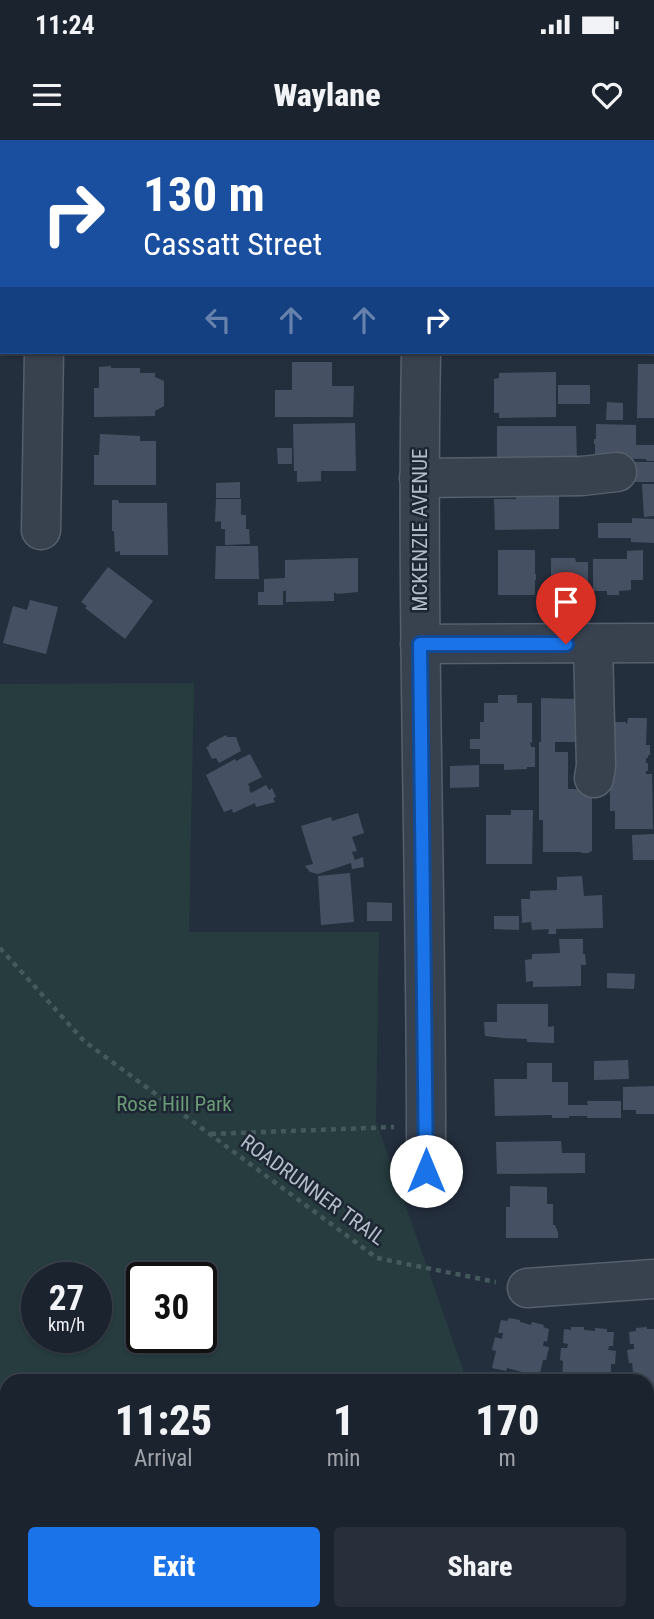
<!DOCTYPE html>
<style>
body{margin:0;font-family:"Roboto Condensed",sans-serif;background:#282f3a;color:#f1f3f6;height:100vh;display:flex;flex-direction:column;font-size:26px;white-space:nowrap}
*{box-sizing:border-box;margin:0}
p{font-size:23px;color:#a0a4aa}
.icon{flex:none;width:38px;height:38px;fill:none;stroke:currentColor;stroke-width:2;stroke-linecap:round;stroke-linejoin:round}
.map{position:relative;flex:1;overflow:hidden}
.panel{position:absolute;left:0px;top:1234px;width:654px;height:247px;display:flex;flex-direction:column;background:#1b232e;border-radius:21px 21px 0 0;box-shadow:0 2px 5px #0004,0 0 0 2px #39404a}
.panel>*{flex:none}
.hud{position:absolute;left:0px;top:0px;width:654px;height:214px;box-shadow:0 2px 5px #0004,0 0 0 2px #39404a;background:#1a4fa0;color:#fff;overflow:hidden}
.speed{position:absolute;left:21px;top:1122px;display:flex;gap:14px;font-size:35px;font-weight:700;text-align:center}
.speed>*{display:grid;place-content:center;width:91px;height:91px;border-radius:50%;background:#1b232e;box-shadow:0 2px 5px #0004,0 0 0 2px #39404a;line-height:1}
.speed small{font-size:18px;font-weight:400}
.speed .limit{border:4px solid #111;border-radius:10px;background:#fff;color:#111}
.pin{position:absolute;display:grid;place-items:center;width:60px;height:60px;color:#fff;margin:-72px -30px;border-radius:50% 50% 50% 0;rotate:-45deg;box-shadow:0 0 7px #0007}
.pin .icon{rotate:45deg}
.me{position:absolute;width:77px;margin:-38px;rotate:0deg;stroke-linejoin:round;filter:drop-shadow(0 0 5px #0008)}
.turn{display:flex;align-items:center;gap:24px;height:147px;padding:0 28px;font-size:32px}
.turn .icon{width:91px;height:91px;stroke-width:2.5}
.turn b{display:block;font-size:49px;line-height:60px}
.lanes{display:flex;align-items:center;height:66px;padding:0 28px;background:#0003;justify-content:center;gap:35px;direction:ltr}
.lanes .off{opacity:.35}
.eta{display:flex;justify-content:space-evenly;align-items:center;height:119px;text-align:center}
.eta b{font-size:42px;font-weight:800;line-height:49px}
.button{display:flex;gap:14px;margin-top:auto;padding:14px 28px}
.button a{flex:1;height:80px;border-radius:7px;background:#1a73e8;color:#fff;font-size:28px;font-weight:800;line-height:80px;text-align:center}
.button a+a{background:#282f3a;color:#f1f3f6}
.status{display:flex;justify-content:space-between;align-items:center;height:49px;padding:0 35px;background:#1b232e;direction:ltr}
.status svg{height:19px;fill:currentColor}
header{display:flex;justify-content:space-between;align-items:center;height:91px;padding:0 28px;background:#1b232e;font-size:32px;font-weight:800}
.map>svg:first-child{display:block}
.green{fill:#263c3f;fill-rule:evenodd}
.building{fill:#455162}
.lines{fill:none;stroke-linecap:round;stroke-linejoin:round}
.minor-casing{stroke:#565f6c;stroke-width:41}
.path{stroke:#44595c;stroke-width:4.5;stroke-dasharray:5 5;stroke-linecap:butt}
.minor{stroke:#38414e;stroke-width:38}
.route-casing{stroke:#114b97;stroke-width:18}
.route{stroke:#1a73e8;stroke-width:12}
.labels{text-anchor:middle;stroke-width:5;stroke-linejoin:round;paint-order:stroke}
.street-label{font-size:21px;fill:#b4bcc9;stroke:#1d2633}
.park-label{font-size:21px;fill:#6b9a76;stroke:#1d2633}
</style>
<div class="status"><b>11:24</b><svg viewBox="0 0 49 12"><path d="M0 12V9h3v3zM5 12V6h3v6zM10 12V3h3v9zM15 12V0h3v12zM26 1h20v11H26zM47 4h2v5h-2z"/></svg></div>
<header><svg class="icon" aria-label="menu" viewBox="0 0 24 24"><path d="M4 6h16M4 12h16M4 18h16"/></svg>Waylane<svg class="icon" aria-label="heart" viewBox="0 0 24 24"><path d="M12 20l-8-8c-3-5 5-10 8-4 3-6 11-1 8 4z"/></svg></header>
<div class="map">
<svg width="654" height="1479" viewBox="0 0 654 1479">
<rect width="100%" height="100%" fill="#242f3e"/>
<path class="green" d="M 194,543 L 189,792 L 379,792 L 376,981 L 467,1241 L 7,1241 L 7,1474 L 507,1474 L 487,1479 L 0,1479 L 0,544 ZM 37,1138 L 96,1138 L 96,1197 L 37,1197 ZM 142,1138 L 201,1138 L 201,1197 L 142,1197 Z"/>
<g class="building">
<path d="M 292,222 L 332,222 L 332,246 L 354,246 L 353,277 L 275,277 L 275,250 L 292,250 Z"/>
<path d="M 638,224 L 654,224 L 654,278 L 637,278 Z"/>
<path d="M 111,226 L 111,228 L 140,228 L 140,233 L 155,233 L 155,237 L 164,241 L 164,266 L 155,271 L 155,276 L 94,277 L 94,248 L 99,248 L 99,227 Z"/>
<path d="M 556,232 L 556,277 L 499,278 L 499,273 L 494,273 L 494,239 L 499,238 L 499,233 Z"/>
<rect x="558" y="245" width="32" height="19"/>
<path d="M 607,262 L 623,263 L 623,280 L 606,280 Z"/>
<path d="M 355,283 L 356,331 L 321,331 L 321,341 L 297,342 L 297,331 L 294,331 L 293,284 Z"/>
<path d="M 596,284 L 636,285 L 636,305 L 654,305 L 654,321 L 647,321 L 646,319 L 595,318 L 595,304 L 594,304 L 594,299 L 596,299 Z"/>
<path d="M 497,286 L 576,286 L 577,320 L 497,321 Z"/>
<path d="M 100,294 L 140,296 L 140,301 L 156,301 L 156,345 L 94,345 L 94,315 L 99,315 Z"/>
<path d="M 277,308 L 292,308 L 292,324 L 278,324 Z"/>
<rect x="633" y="322" width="21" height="20"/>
<path d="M 240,342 L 240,358 L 216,358 L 216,343 Z"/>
<path d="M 642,344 L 654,344 L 654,376 L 644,377 Z"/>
<path d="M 516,349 L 559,349 L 559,389 L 495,390 L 494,359 L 516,359 Z"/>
<path d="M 216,359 L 241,359 L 241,375 L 246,375 L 246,389 L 249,389 L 250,404 L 225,405 L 225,389 L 221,389 L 221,381 L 215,382 Z"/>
<path d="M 112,360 L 118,360 L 119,363 L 167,363 L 168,415 L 120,415 L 120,411 L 115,412 L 114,391 L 112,391 Z"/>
<path d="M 632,378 L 654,379 L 654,403 L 631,402 L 631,398 L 598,398 L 598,383 L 632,383 Z"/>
<path d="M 216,406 L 258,406 L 259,439 L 215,439 Z"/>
<path d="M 498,410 L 535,410 L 535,434 L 536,434 L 536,440 L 535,440 L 535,455 L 498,455 Z"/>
<path d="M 643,410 L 643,440 L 631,440 L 631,450 L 619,451 L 619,455 L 607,455 L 607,451 L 593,451 L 593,419 L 627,419 L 627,411 Z"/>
<path d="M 358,418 L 358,452 L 337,454 L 334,452 L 334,461 L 286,462 L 286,451 L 283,451 L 283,465 L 258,465 L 258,452 L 264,452 L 264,439 L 285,438 L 285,420 Z"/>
<path d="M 551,418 L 575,418 L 576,422 L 588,422 L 588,446 L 551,445 Z"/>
<path d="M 108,427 L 153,461 L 125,499 L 85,468 L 87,466 L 81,462 Z"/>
<path d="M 30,460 L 58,467 L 46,514 L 3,503 L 13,466 L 27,470 Z"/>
<path d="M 498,555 L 517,555 L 517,563 L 532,563 L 532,603 L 530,602 L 531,607 L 535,607 L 535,627 L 527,627 L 527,629 L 504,630 L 504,624 L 480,624 L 480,609 L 470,609 L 470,599 L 480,599 L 480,582 L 484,582 L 484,563 L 498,563 Z"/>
<path d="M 541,558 L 575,559 L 579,602 L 555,602 L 555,612 L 568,612 L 568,649 L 592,649 L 592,711 L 589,712 L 589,713 L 581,713 L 582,712 L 543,712 L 543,680 L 539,680 L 539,602 L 541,602 Z"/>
<path d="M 628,578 L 647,578 L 646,605 L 650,605 L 650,615 L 648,615 L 648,618 L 646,618 L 646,623 L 648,623 L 648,631 L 646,631 L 646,634 L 652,634 L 653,689 L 615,689 L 615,671 L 610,671 L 610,629 L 613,582 L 626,582 L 626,584 L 627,584 Z"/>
<path d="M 226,595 L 227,597 L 236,597 L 241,611 L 219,623 L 216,618 L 212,619 L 206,607 L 209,606 L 209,604 Z"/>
<path d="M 250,614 L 262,637 L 248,644 L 250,648 L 249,649 L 251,653 L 266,645 L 269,650 L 272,648 L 276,657 L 273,658 L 275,662 L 256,667 L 255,663 L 233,673 L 232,669 L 224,672 L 206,635 L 235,619 L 236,621 Z"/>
<path d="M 479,625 L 479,647 L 450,648 L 450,626 Z"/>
<path d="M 511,670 L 533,670 L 532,724 L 486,724 L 486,675 L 511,675 Z"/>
<path d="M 358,673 L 364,693 L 352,697 L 357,711 L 352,712 L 355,720 L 363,717 L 364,727 L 352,729 L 351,723 L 318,734 L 310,732 L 305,726 L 313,724 L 301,686 L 331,677 L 332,681 Z"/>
<path d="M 654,694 L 654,720 L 633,720 L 632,695 Z"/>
<path d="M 350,733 L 354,782 L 321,785 L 318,736 Z"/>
<path d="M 582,736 L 584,756 L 602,755 L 603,788 L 556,789 L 556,794 L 548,794 L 549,789 L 532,790 L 531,782 L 522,783 L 521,759 L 530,759 L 530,751 L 557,750 L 557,737 Z"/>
<path d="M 367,762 L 392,763 L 392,781 L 367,781 Z"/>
<path d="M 494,776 L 519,776 L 519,790 L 494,789 Z"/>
<path d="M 559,799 L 583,799 L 583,814 L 585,814 L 586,825 L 581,825 L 581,846 L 533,847 L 533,841 L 526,842 L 525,820 L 532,819 L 532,814 L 560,813 Z"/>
<path d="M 607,833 L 635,834 L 634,849 L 607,848 Z"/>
<path d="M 497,864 L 548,864 L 548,887 L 554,886 L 554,903 L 527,902 L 527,899 L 504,898 L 485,896 L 484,882 L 497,882 Z"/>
<path d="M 628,920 L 629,939 L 594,940 L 594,921 Z"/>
<path d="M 527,923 L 552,923 L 552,942 L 568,942 L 568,965 L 588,965 L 587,961 L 621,961 L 621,978 L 587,978 L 587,976 L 569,976 L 569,978 L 552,978 L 552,975 L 495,976 L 494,939 L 527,939 Z"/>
<path d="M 654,946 L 654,974 L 636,974 L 636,970 L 623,970 L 623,947 Z"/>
<path d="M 561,1001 L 562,1013 L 585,1013 L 585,1033 L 497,1034 L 496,1002 Z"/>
<path d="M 510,1046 L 547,1047 L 547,1064 L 553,1064 L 553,1085 L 555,1085 L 558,1093 L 558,1098 L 506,1098 L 506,1067 L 510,1067 Z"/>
<path d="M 509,1178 L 520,1180 L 520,1182 L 531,1185 L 532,1182 L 544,1185 L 543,1187 L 549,1189 L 547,1202 L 544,1201 L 543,1206 L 549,1207 L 546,1220 L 543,1220 L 539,1238 L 526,1235 L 526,1233 L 507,1228 L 506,1231 L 492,1228 L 496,1211 L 492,1210 L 495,1197 L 502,1199 L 503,1193 L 498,1193 L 501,1180 L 507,1181 Z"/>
<path d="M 571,1187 L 584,1187 L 584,1190 L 595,1191 L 595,1188 L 607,1189 L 607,1192 L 614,1192 L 613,1206 L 609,1206 L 608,1210 L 616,1211 L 615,1224 L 611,1224 L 611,1241 L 597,1241 L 597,1239 L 576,1237 L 576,1239 L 562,1239 L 563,1221 L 560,1220 L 561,1208 L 567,1208 L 568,1204 L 563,1203 L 564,1189 L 571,1190 Z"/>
<path d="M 647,1187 L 647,1189 L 654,1189 L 654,1248 L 648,1248 L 648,1241 L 634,1241 L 632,1223 L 629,1223 L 627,1210 L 634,1209 L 634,1204 L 630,1204 L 629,1192 L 636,1191 L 636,1188 Z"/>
</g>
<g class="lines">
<defs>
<g id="minor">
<path d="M 421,0 L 421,2"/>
<path d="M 421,212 C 416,485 427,758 426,1031"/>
<path d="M 419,338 L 582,336 L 617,332"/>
<path d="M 41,390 L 44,212"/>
<path d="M 420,504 L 654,503"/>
<path d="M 593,504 L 596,626 L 594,638"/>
<path d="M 527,1148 L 654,1139"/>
<path d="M 648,1451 L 654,1449"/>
<path d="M 556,1479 L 575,1474"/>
</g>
</defs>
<use href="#minor" class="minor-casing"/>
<g class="path">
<path d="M 0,808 L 84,901 L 377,1118 L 496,1142"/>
<path d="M 211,994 L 394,987"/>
</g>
<use href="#minor" class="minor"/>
</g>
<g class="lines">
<defs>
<path id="route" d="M 426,1031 L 420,504 L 566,504"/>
</defs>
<use href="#route" class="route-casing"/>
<use href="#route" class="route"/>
</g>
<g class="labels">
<g class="street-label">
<text transform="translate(420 390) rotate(-90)" y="7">MCKENZIE AVENUE</text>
<text transform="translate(313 1050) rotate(36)" y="7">ROADRUNNER TRAIL</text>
</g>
<g class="park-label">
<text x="174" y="971">Rose Hill Park</text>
</g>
</g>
</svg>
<div class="speed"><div>27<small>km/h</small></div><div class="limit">30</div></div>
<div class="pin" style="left:566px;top:504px;background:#d93025"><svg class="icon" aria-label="arrive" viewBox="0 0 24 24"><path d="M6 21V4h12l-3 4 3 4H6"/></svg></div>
<svg class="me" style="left:426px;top:1031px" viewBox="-20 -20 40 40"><circle r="19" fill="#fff"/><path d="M0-13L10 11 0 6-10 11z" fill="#1a73e8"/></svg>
<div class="hud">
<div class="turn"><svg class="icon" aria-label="right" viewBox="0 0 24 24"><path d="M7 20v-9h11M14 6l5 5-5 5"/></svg><div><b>130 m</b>Cassatt Street</div></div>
<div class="lanes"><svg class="icon off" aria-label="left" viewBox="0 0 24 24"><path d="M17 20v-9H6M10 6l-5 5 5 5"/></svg><svg class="icon off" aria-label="ahead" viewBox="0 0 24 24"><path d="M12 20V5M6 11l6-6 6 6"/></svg><svg class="icon off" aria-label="ahead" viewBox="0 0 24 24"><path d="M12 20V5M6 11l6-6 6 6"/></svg><svg class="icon" aria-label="right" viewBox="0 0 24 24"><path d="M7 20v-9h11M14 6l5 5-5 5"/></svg></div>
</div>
<section class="panel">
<div class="eta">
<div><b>11:25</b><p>Arrival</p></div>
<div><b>1</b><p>min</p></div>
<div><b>170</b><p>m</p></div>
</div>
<div class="button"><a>Exit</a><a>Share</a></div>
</section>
</div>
